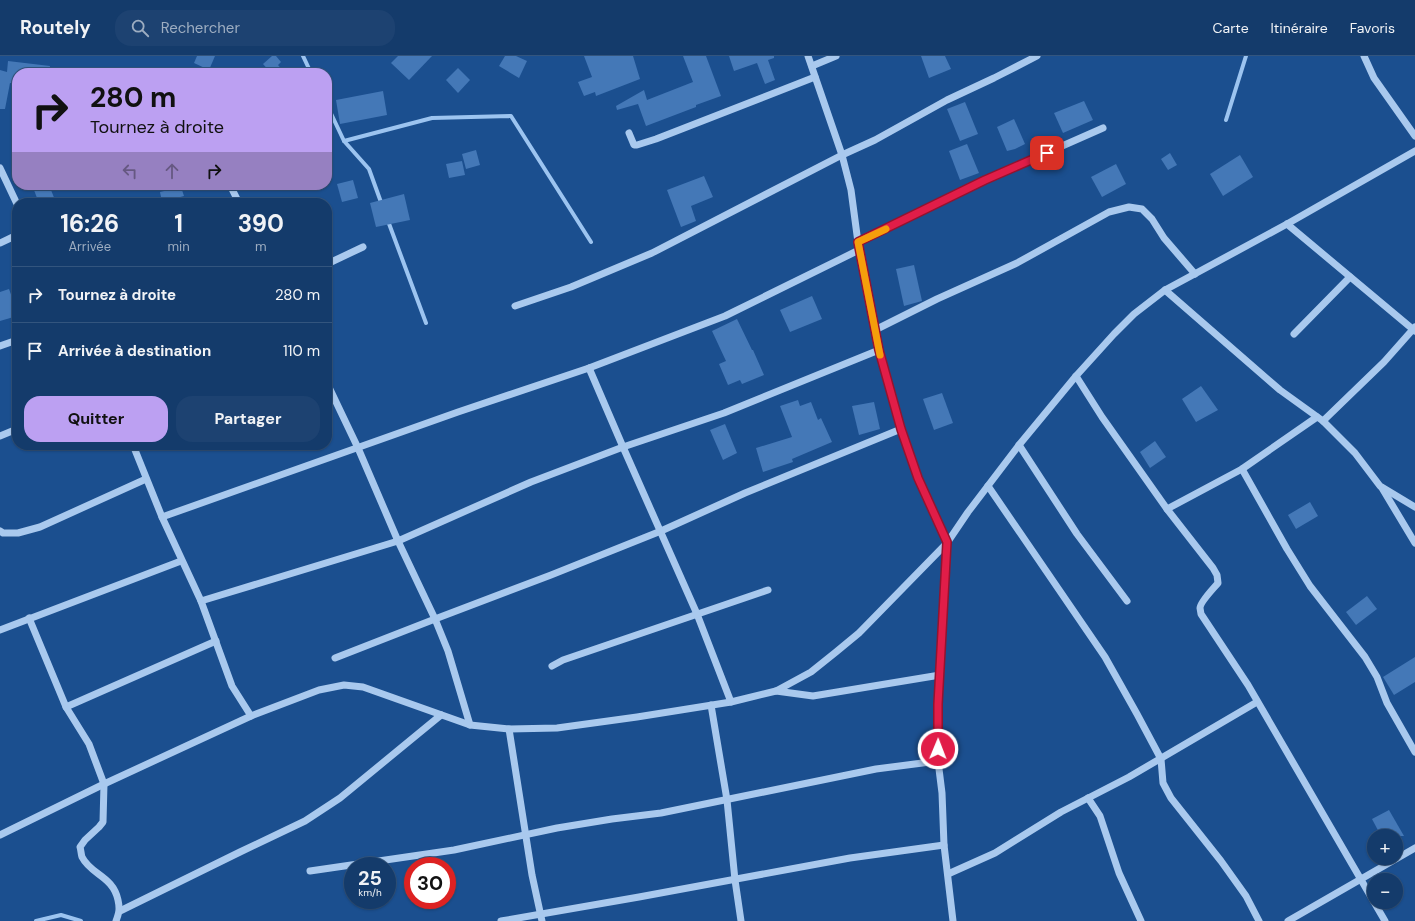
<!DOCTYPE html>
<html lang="fr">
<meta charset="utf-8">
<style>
body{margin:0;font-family:"DM Sans",sans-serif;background:#1d4271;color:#f1f3f6;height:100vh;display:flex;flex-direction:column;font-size:15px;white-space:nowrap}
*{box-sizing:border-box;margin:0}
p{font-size:13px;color:#9dadc1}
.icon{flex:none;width:22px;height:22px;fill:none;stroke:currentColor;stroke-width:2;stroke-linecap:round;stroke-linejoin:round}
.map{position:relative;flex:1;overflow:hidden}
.side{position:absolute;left:12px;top:142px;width:320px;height:252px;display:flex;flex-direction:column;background:#143b6b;border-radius:16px;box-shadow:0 1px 3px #0004,0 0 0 1px #33557e}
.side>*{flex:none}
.hud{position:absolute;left:12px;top:12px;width:320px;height:122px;border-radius:16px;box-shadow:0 1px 3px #0004,0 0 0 1px #33557e;background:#bca0f2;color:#111;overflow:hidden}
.fabs{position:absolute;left:1367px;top:773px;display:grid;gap:8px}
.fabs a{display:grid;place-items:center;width:36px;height:36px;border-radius:50%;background:#143b6b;box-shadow:0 1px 3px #0004,0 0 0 1px #33557e;font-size:20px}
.speed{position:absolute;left:344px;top:801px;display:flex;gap:8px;font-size:20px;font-weight:700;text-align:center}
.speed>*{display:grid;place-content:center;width:52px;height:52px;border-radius:50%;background:#143b6b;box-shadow:0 1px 3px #0004,0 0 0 1px #33557e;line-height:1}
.speed small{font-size:10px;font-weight:400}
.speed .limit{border:6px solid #d22;background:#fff;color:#111}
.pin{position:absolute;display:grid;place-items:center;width:34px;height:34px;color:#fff;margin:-17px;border-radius:8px;box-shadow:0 2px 6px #0006}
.me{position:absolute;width:44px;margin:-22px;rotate:1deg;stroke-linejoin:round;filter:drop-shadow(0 0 3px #0008)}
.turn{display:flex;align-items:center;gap:14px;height:84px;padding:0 12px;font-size:18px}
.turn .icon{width:52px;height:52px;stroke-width:2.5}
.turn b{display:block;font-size:28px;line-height:34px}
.lanes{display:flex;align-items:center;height:38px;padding:0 12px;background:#0003;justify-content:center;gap:20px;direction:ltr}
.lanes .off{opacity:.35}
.eta{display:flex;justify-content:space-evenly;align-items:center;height:68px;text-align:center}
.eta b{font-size:24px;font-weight:700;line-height:28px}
.action{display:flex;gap:8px;margin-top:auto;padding:8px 12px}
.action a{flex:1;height:46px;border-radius:16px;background:#bca0f2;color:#111;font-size:16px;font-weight:700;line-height:46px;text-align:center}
.action a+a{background:#1d4271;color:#f1f3f6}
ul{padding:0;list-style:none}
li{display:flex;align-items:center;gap:12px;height:56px;padding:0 12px;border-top:1px solid #33557e}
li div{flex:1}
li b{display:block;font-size:15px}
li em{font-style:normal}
header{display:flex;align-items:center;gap:24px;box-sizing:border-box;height:56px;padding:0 20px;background:#143b6b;border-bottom:1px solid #33557e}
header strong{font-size:19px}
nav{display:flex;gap:22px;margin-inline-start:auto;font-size:14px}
.search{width:280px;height:36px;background:#1d4271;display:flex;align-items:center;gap:10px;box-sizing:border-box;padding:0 14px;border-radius:16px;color:#9dadc1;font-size:15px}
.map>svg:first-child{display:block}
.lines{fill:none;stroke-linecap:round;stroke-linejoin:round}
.stream{stroke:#9cc4f0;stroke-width:4}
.building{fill:#4478b7}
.minor{stroke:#a9c9ee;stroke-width:7}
.route-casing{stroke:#92132f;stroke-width:10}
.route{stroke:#e11d48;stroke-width:7}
.slow{stroke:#f59e0b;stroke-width:7}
</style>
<header>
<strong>Routely</strong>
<div class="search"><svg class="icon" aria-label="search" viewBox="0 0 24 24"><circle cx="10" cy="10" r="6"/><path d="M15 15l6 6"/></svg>Rechercher</div>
<nav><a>Carte</a><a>Itinéraire</a><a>Favoris</a></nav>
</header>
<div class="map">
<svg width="1415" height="865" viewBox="0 0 1415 865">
<rect width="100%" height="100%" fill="#1b4f8f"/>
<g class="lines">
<g class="stream">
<path d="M 303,0 L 311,17"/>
<path d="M 327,49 L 344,85 L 369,113 L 382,149"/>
<path d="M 1226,64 L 1246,0"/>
<path d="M 344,85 L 432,62 L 511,60 L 591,186"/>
<path d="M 388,165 L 426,267"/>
<path d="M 36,865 L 61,859 L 81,865"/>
</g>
</g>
<g class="building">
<path d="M 197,0 L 215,0 L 209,14 L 194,7 Z"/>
<path d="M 272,0 L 276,0 L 281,6 L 278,9 L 285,17 L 271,17 L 263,8 Z"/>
<path d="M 398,0 L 432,0 L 409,24 L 391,7 Z"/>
<path d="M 505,0 L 516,0 L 527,5 L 519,22 L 499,10 Z"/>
<path d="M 584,0 L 633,0 L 640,23 L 596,40 L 595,36 L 584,40 L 578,26 L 592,21 Z"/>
<path d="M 683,0 L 706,0 L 721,40 L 696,49 L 696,51 L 646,70 L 638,48 L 617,54 L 616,50 L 644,34 L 647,44 L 693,26 Z"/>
<path d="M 729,0 L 774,0 L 774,2 L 768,4 L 775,24 L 765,28 L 757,7 L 734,15 Z"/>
<path d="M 921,0 L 945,0 L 951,13 L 929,22 Z"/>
<path d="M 8,5 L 50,10 L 49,17 L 17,17 L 17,28 L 10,27 L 5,53 L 0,53 L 0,14 L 7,16 Z"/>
<path d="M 458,12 L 470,24 L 458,37 L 446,24 Z"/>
<path d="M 383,35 L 387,59 L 340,68 L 336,44 Z"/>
<path d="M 1084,45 L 1093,64 L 1063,77 L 1054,57 Z"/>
<path d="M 965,46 L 978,78 L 960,85 L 947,53 Z"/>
<path d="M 1014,63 L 1025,88 L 1015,93 L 1007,95 L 997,71 Z"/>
<path d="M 967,88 L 979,117 L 960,124 L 949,95 Z"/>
<path d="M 476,94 L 480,109 L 466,113 L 462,98 Z"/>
<path d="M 1170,97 L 1177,109 L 1168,114 L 1161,103 Z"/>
<path d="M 1240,99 L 1253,121 L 1223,140 L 1210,118 Z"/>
<path d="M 462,105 L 465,119 L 449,122 L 446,108 Z"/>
<path d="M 1116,108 L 1126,128 L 1102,141 L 1091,121 Z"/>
<path d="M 704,120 L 713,141 L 691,150 L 696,165 L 681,171 L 667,134 Z"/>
<path d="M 353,124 L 358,142 L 342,146 L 337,128 Z"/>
<path d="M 32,129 L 49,129 L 55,144 L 49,147 L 39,147 Z"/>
<path d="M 181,131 L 184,140 L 162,146 L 160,136 Z"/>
<path d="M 404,138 L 410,164 L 376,171 L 370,147 Z"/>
<path d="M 914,209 L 922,245 L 904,250 L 896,213 Z"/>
<path d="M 9,233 L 17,255 L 17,260 L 0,265 L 0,236 Z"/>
<path d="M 812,240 L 822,263 L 790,276 L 780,254 Z"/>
<path d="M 737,263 L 752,294 L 753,294 L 764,319 L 742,328 L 740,324 L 728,329 L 719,308 L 726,305 L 712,275 Z"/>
<path d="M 1201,330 L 1218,354 L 1196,366 L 1182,343 Z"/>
<path d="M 942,337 L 953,367 L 934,374 L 923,343 Z"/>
<path d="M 798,344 L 800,350 L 811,346 L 818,364 L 821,362 L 832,386 L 792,403 L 793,406 L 763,416 L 756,392 L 792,381 L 780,350 Z"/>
<path d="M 874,346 L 880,373 L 859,379 L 852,350 Z"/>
<path d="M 725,368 L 737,397 L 723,404 L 710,374 Z"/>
<path d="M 1155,385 L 1166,401 L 1150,412 L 1140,396 Z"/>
<path d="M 1310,446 L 1318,460 L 1296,473 L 1288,459 Z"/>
<path d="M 1367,540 L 1377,553 L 1356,569 L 1346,556 Z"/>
<path d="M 1415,601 L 1415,626 L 1394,639 L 1383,621 Z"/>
<path d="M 1389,754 L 1404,780 L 1381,780 L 1372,763 Z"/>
</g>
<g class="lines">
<g class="minor">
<path d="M 808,0 L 842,99 L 851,134 L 859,194 L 879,294 L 901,373 L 918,422 L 947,487 L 938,648 L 938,705 L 942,737 L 944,789 L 953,865"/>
<path d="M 1364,0 L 1374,22 L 1415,80"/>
<path d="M 812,10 L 836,0"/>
<path d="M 629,77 L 634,89 L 637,89 L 656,83 L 815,21"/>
<path d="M 0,112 L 17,148"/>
<path d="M 230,129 L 239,147"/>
<path d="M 1287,168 L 1415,275"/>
<path d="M 858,186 L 985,124 L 1103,72"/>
<path d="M 0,187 L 17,179"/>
<path d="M 327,208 L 363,191"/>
<path d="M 1165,234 L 1280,334 L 1323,365 L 1355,397 L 1380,430 L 1415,451"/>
<path d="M 515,250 L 571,231 L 652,197 L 842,99 L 875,84 L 947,44 L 994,22 L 1037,0"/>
<path d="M 875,274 L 937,243 L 1017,207 L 1109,156 L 1129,151 L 1142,153 L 1152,163 L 1164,182 L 1195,218"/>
<path d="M 1294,278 L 1350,221"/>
<path d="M 0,290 L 17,284"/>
<path d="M 589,312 L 623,391 L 697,558 L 731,646"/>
<path d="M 1076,320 L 1102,361 L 1167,453 L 1213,512 L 1217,519 L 1218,527 C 1214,532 1200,546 1200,552 C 1200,552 1201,558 1201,558 L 1248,629 L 1385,865"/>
<path d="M 327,327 L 358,392 L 398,485 L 435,563 L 448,595 L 470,669"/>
<path d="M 1323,365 L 1384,306 L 1415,271"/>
<path d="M 0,380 L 17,373"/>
<path d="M 133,389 L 162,461 L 201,545 L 232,630 L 251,660"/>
<path d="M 1019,389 L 1077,478 L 1127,545"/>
<path d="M 1242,413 L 1287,493 L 1310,530 L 1365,601 L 1377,621 L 1387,647 L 1415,696"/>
<path d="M 988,430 L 1105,601 L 1137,658 L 1161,703 L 1163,727 L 1171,742 L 1221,805 L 1246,840 L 1259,865"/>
<path d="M 1382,432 L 1415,487"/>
<path d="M 1167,453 L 1242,413 L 1317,361"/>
<path d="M 162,461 L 458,356 L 589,312 L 725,260 L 859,194"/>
<path d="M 0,475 L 3,477 L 18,477 L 40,471 L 146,423"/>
<path d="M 201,545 L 398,485 L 531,426 L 623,391 L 724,357 L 879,294"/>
<path d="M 29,562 L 66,651 L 89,688 L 104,728 L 103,766 L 99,771 L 85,784 L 80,791 C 81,794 81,798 82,801 C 91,819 113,820 118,844 C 120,853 119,857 116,865"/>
<path d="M 0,574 L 181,505"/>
<path d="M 335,602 L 435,563 L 551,519 L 661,475 L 745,437 L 901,373"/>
<path d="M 552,610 L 563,604 L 768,534"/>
<path d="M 776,635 L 813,640 L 940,619"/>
<path d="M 711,649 L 727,744 L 735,824 L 741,865"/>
<path d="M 66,651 L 216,585"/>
<path d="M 509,673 L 532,819 L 542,865"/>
<path d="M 1088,742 L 1100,760 L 1119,817 L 1141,865"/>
<path d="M 0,779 L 104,728 L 251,660 L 319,634 L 344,629 L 363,631 L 470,669 L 509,673 L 557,672 L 637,661 L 731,646 L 776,635 L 811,616 L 836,596 L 859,577 L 947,487 L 968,456 L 1019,389 L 1076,320 L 1114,278 L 1134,258 L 1165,234 L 1287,168 L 1415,95"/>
<path d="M 310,815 L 454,794 L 557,772 L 612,763 L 661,757 L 876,713 L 938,705"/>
<path d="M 948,818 L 995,797 L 1061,756 L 1129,721 L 1257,646"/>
<path d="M 120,855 L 240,796 L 305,765 L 340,742 L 441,659"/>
<path d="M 501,865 L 639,841 L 850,802 L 944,789"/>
<path d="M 1288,865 L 1415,792"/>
</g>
</g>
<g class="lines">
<defs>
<path id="route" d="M 938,693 L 938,648 L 947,486 L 918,422 L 901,373 L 879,294 L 858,186 L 985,124 L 1047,97"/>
</defs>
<use href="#route" class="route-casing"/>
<use href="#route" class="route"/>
<path class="slow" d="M 880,299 L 858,186 L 886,173"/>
</g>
</svg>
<div class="fabs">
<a>+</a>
<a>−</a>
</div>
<div class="speed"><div>25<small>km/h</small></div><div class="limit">30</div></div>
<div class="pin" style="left:1047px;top:97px;background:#d93025"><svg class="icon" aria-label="arrive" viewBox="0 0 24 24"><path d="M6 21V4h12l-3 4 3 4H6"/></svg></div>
<svg class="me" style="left:938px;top:693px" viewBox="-20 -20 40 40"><circle r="17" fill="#e11d48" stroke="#fff" stroke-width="3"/><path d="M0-11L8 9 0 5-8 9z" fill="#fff"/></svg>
<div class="hud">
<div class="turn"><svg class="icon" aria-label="right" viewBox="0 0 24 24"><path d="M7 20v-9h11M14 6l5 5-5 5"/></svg><div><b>280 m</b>Tournez à droite</div></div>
<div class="lanes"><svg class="icon off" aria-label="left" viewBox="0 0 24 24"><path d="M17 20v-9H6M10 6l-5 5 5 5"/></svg><svg class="icon off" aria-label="ahead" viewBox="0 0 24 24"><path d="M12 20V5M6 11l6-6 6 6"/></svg><svg class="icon" aria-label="right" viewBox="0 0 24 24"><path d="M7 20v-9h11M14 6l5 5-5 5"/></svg></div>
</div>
<section class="side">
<div class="eta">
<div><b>16:26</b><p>Arrivée</p></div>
<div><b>1</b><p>min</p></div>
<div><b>390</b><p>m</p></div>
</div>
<ul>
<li><svg class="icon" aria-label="right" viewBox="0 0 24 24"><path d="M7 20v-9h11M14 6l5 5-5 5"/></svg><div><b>Tournez à droite</b></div><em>280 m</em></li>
<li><svg class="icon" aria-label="arrive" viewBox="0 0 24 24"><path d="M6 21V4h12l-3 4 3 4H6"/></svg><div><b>Arrivée à destination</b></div><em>110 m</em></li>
</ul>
<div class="action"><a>Quitter</a><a>Partager</a></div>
</section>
</div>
